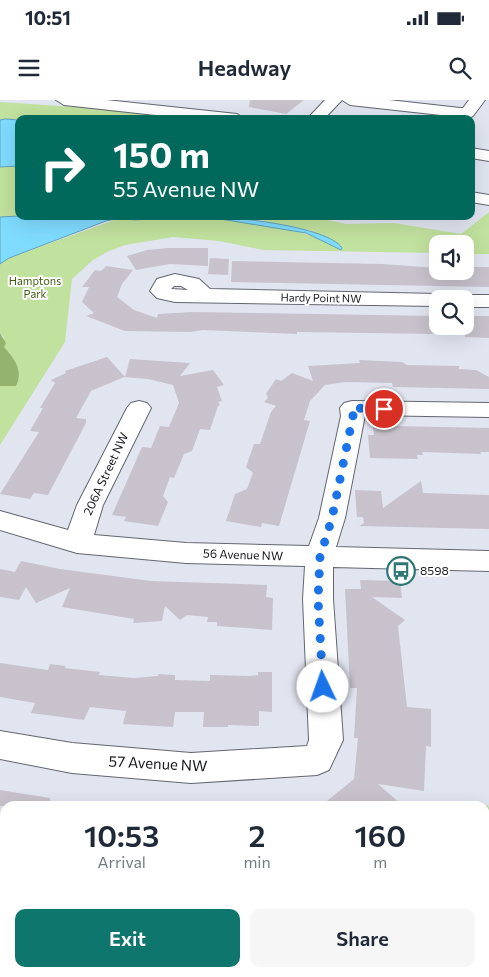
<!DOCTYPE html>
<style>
body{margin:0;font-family:Commissioner,sans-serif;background:#f6f6f7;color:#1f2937;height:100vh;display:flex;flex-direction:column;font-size:19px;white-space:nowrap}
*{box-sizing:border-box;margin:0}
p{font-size:16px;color:#747a83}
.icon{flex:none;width:28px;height:28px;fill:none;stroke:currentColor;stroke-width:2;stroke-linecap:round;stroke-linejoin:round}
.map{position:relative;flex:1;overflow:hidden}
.side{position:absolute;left:0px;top:701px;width:490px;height:176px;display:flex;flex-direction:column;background:#fff;border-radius:15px 15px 0 0;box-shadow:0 5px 20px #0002}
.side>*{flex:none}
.hud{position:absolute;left:15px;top:15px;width:460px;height:105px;border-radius:10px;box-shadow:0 5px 20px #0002;background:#00695c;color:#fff;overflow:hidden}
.fabs{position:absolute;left:429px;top:135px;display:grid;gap:10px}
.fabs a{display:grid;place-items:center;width:45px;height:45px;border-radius:10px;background:#fff;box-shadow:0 5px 20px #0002;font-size:25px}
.pin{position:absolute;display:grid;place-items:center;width:42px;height:42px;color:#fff;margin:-21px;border:2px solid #fff;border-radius:50%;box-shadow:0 1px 5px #0007}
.me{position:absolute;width:55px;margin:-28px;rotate:357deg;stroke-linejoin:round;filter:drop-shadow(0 0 4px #0008)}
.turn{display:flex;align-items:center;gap:18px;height:105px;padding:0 15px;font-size:22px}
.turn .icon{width:65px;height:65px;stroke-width:2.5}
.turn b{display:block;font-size:35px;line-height:42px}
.eta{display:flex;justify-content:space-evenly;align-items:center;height:85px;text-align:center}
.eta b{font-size:30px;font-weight:600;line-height:35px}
.cta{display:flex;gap:10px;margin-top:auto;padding:10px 15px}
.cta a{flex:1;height:58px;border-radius:10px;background:#0f766e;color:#fff;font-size:20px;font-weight:600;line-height:58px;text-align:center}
.cta a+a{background:#f6f6f7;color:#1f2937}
.status{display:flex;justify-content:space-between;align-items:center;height:35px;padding:0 25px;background:#fff;direction:ltr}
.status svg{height:14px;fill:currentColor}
header{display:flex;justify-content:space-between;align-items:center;height:65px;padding:0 15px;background:#fff;font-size:22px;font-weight:600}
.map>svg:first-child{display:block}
.green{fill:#c1e19e}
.forest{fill:#93b36e}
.water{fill:#7fdcff;stroke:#60a2bb}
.building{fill:#c7c2cc}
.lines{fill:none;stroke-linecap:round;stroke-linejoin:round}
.minor-casing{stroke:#636670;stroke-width:2}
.minor{fill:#fff;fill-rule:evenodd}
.route{stroke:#1a73e8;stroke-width:9;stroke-dasharray:0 16.2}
.labels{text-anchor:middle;stroke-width:4;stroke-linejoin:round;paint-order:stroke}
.far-park-label{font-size:11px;fill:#405e14;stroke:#fff}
.far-street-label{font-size:11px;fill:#18191d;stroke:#fff}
.street-label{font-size:12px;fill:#18191d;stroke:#fff}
.poi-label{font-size:12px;fill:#18191d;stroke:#fff;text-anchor:start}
.near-street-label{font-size:15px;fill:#18191d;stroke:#fff}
</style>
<div class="status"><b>10:51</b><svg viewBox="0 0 49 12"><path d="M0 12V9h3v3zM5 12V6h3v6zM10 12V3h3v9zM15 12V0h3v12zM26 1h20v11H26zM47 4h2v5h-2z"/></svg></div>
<header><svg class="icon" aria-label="menu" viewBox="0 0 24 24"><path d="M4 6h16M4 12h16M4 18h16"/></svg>Headway<svg class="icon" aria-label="search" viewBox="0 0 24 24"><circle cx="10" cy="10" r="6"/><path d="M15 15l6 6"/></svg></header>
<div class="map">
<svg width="489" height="877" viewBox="0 0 489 877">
<rect width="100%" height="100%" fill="#e1e5f0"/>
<g class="green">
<path d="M 0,2 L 89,8 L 188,19 L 5,19 L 0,20 Z"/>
<path d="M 19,66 L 19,116 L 0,117 L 0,67 Z"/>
<path d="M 489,112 L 489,154 L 465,154 L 465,144 L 438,144 L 437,153 L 264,150 L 219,141 L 173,137 L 125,145 L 107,152 L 93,160 L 72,179 L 65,242 L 0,345 L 0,286 L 16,286 L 14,260 L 4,247 L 4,237 L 0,233 L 0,164 L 9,158 L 120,118 C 140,121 158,116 178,116 C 221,116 305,126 341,150 L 342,148 L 310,130 L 284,127 L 262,120 L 217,116 L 310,116 L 346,124 L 394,123 L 461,134 Z"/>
<path d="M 486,705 L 489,707 L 489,877 L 0,877 L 0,809 L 5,809 L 5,872 L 485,872 Z"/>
</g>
<path class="forest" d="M 0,233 L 6,243 L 4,247 C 14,258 24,271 16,286 L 0,286 Z"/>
<g class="water">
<path d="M 5,19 L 19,20 L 19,66 L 0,67 L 0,20 Z"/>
<path d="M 19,116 L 170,116 L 135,120 L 120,118 L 106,121 L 9,158 L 0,164 L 0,117 Z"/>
<path d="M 202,116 C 229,116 328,126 342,148 L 341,150 L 306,133 Z"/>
<path d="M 77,872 L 190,872 L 204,877 L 73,877 Z"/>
</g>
<g class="building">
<path d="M 250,0 L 304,0 L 286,14 L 249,7 Z"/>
<path d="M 168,148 L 208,148 L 208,166 L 170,164 L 136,170 L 127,156 L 147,150 Z"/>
<path d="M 210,158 L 229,159 L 228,175 L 208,174 Z"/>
<path d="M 232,161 L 382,164 L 438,168 L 438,171 L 465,171 L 465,169 L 473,169 L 472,167 L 489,167 L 489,187 L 231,182 Z"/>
<path d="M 106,166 L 133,170 L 122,184 L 117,197 L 134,210 L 157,218 L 158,214 L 192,212 L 438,216 L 438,234 L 297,232 L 297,234 L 203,230 L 190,232 L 125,231 L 86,216 L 94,213 L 82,202 L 89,187 L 82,187 L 95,170 L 101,171 Z"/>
<path d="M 469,216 L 489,216 L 489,238 L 465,237 L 465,218 L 469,218 Z"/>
<path d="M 107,257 L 125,277 L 130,259 L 190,263 L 180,276 L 213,270 L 224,285 L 217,287 L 222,301 L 218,302 L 220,305 L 218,306 L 210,330 L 200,329 L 192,351 L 184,354 L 174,378 L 170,377 L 163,396 L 168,402 L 158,426 L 124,421 L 126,417 L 112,415 L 142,347 L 151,348 L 160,326 L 169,327 L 179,303 L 173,285 L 148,279 L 124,277 L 91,291 L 76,318 L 86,319 L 86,323 L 48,395 L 34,393 L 30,399 L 0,394 L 39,332 L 30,331 L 43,308 L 40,308 L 55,283 L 51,280 L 66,273 L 65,271 Z"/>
<path d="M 359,260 L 402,262 L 407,265 L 459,266 L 459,269 L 476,270 L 489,277 L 489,289 L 393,287 L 392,283 L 346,282 L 325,285 L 310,301 L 304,320 L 310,321 L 279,426 L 262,423 L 261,427 L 226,421 L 235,394 L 247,389 L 253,373 L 246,367 L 254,344 L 260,344 L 271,312 L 276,306 L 264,302 L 268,298 L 266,294 L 276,279 L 281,281 L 292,273 L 313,281 L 308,266 L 360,263 Z"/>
<path d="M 395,326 L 489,328 L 489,352 L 480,352 L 481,354 L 422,352 L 423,355 L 417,355 L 418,359 L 370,358 L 368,335 L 374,335 L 373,327 Z"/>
<path d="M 421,381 L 423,393 L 489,395 L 489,429 L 359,426 L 364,423 L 363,417 L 357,417 L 355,390 L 381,391 L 383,408 Z"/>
<path d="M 21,461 L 60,469 L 151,481 L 267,485 L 266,497 L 273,498 L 272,530 L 217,526 L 217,522 L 207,522 L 208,517 L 187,515 L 180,520 L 165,506 L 162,521 L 133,523 L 134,519 L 62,507 L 70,488 L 36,503 L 26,487 L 19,500 L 0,497 L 0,469 L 15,472 Z"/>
<path d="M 360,480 L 400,481 L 402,498 L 372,497 L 405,520 L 398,526 L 407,607 L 431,609 L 431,647 L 426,646 L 424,691 L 378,684 L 403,706 L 321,706 L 354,679 L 358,638 L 354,638 L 357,588 L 350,588 L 345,489 L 361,489 Z"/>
<path d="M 0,563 L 48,570 L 50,564 L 66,566 L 65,568 L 100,572 L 99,575 L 134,578 L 158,576 L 158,574 L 175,575 L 175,580 L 210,581 L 210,575 L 250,576 L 258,575 L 258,572 L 272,572 L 272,612 L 259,611 L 259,626 L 228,625 L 228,627 L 203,627 L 204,612 L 175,612 L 173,627 L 123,624 L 126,611 L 90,607 L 84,620 L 31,613 L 35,603 L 0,597 Z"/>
<path d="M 0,690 L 50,698 L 50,706 L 0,706 Z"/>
</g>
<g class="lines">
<defs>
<g id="minor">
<path d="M 56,0 L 106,0 L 237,14 L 245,19 L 192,19 L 64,5 Z"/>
<path d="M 325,0 L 342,0 L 324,19 L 307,19 Z"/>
<path d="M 342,0 L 389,0 L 460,8 L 463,8 L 469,0 L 485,0 L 473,16 L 468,18 L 350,5 Z"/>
<path d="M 471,48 L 489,51 L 489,61 L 471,58 Z"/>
<path d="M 471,92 L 489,95 L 489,105 L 471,102 Z"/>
<path d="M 175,174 L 199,179 L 210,189 L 438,194 L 445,196 L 448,199 L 438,199 L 438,206 L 175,202 L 157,198 L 150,191 L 157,179 ZM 181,186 L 188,190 L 171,189 L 174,186 Z"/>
<path d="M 465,195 L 489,195 L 489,207 L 465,207 L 465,199 L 456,199 Z"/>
<path d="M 139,301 L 147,303 L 151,308 L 103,405 L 94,435 L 186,443 L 309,446 L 319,418 L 341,316 L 340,308 L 344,303 L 352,301 L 489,303 L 489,317 L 365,315 L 345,418 L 336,447 L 489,451 L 489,471 L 333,467 L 333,499 L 343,640 L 329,670 L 317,675 L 191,683 L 72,673 L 0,659 L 0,631 L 72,643 L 191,653 L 307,646 L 309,640 L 303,499 L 305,466 L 186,463 L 77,453 L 0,430 L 0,411 L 68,430 L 77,405 L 127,308 L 131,303 Z"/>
</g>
</defs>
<use href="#minor" class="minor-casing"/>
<use href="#minor" class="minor"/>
</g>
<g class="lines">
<path class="route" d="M 323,587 L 318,499 L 320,457 L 332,418 L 353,316 L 352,308 L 384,309"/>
</g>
<defs>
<symbol id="bus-ring" viewBox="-11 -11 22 22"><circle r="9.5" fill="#fff" stroke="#2c7676" stroke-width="1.5"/><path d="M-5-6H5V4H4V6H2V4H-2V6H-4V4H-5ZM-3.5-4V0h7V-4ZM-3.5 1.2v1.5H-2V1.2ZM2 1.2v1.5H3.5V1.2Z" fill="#2c7676"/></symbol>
</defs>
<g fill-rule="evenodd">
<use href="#bus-ring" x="385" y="455" width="32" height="32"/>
</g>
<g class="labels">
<g class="far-park-label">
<text x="35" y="185">Hamptons<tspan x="35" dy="13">Park</tspan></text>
</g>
<g class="far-street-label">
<text transform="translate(321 198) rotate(1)" y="4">Hardy Point NW</text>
</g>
<g class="street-label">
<text transform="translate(106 374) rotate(-65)" y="4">206A Street NW</text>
<text transform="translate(243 455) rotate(2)" y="4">56 Avenue NW</text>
</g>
<g class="poi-label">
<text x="420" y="475">8598</text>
</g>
<g class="near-street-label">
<text transform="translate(158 664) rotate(3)" y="5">57 Avenue NW</text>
</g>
</g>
</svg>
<div class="fabs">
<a><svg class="icon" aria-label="sound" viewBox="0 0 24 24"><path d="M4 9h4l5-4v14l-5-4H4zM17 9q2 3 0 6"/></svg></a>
<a><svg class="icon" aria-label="search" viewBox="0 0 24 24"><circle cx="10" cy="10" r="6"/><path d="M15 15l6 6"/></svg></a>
</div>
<div class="pin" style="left:384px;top:309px;background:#d93025"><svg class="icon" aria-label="arrive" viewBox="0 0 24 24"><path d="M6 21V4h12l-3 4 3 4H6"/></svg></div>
<svg class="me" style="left:323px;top:587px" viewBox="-20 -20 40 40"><circle r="19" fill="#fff"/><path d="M0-13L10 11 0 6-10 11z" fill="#1a73e8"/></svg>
<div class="hud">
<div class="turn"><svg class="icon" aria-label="right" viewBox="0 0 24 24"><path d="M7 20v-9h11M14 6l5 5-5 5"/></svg><div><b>150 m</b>55 Avenue NW</div></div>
</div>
<section class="side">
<div class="eta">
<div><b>10:53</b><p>Arrival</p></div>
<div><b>2</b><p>min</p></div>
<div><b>160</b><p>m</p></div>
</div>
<div class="cta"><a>Exit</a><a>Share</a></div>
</section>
</div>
